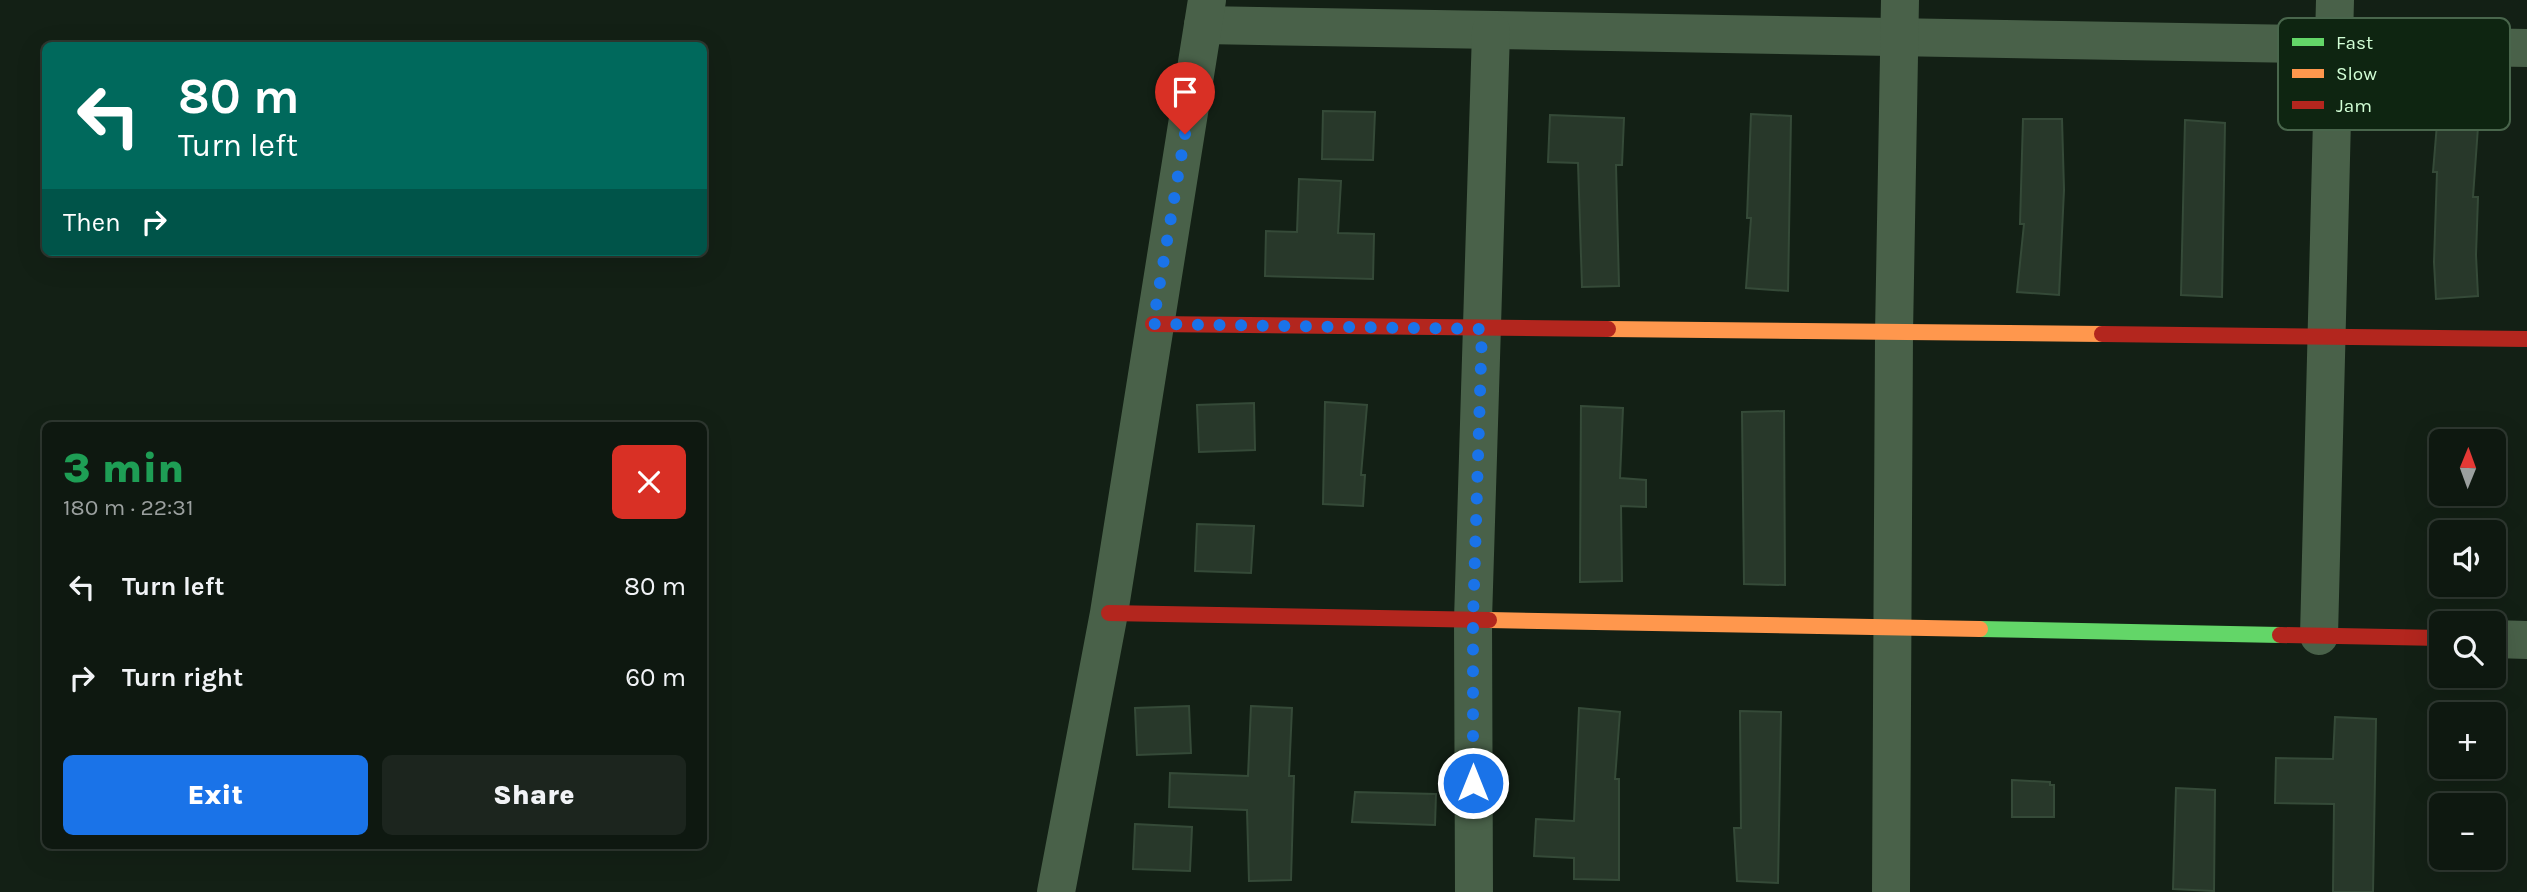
<!DOCTYPE html>
<meta charset="utf-8">
<style>
body{margin:0;font-family:Karla,sans-serif;background:#1c251e;color:#f1f3f6;height:100vh;display:flex;flex-direction:column;font-size:26px;white-space:nowrap}
*{box-sizing:border-box;margin:0}
p{font-size:23px;color:#9ba09f}
.icon{flex:none;width:38px;height:38px;fill:none;stroke:currentColor;stroke-width:2;stroke-linecap:round;stroke-linejoin:round}
.map{position:relative;flex:1;overflow:hidden}
.details{position:absolute;left:42px;top:422px;width:665px;height:427px;display:flex;flex-direction:column;background:#0e1810;border-radius:10px;box-shadow:0 7px 28px #0002,0 0 0 2px #2e3730}
.details>*{flex:none}
.guide{position:absolute;left:42px;top:42px;width:665px;height:214px;border-radius:10px;box-shadow:0 7px 28px #0002,0 0 0 2px #2e3730;background:#00695c;color:#fff;overflow:hidden}
.needle{width:46px;rotate:1deg}
.tools{position:absolute;left:2429px;top:429px;display:grid;gap:14px}
.tools a{display:grid;place-items:center;width:77px;height:77px;border-radius:10px;background:#0e1810;box-shadow:0 7px 28px #0002,0 0 0 2px #2e3730;font-size:35px}
.pin{position:absolute;display:grid;place-items:center;width:60px;height:60px;color:#fff;margin:-72px -30px;border-radius:50% 50% 50% 0;rotate:-45deg;box-shadow:0 0 7px #0007}
.pin .icon{rotate:45deg}
.me{position:absolute;width:77px;margin:-38px;rotate:0deg;stroke-linejoin:round;filter:drop-shadow(0 0 5px #0008)}
.turn{display:flex;align-items:center;gap:24px;height:147px;padding:0 21px;font-size:32px}
.turn .icon{width:91px;height:91px;stroke-width:2.5}
.turn b{display:block;font-size:49px;line-height:60px}
.then{display:flex;align-items:center;height:66px;padding:0 21px;background:#0003;gap:14px;font-size:26px}
.round{display:grid;place-items:center;flex:none;width:74px;height:74px;border-radius:10px;background:#1c251e}
.head{display:flex;align-items:center;justify-content:space-between;height:119px;padding:0 21px}
h1{font-size:42px;font-weight:800;line-height:52px;color:#1e9e55}
.cta{display:flex;gap:14px;margin-top:auto;padding:14px 21px}
.cta a{flex:1;height:80px;border-radius:10px;background:#1a73e8;color:#fff;font-size:28px;font-weight:800;line-height:80px;text-align:center}
.cta a+a{background:#1c251e;color:#f1f3f6}
ul{padding:0;list-style:none}
li{display:flex;align-items:center;gap:21px;height:91px;padding:0 21px}
li div{flex:1}
li b{display:block;font-size:26px}
li em{font-style:normal}
.map>svg:first-child{display:block}
.building{fill:#28382a;stroke:#354a38;stroke-width:2}
.lines{fill:none;stroke-linecap:round;stroke-linejoin:round}
.street{stroke:#496149;stroke-width:38}
.fast{stroke:#63d668;stroke-width:16}
.slow{stroke:#ff974d;stroke-width:16}
.jam{stroke:#b3261e;stroke-width:16}
.route{stroke:#1a73e8;stroke-width:12;stroke-dasharray:0 21.6}
.key{fill:#0e2511;stroke:#49664c;stroke-width:2}
.key-label{font-size:19px;fill:#d2ffd6}
</style>
<div class="map">
<svg width="2527" height="892" viewBox="0 0 2527 892">
<rect width="100%" height="100%" fill="#132015"/>
<g class="building">
<path d="M 1323,111 L 1375,112 L 1373,160 L 1322,159 Z"/>
<path d="M 1751,114 L 1791,116 L 1788,291 L 1746,288 L 1751,218 L 1747,218 Z"/>
<path d="M 1550,115 L 1624,118 L 1622,165 L 1616,165 L 1619,286 L 1582,287 L 1578,163 L 1548,162 Z"/>
<path d="M 2023,119 L 2062,119 L 2064,190 L 2059,295 L 2017,292 L 2024,224 L 2020,224 Z"/>
<path d="M 2185,120 L 2225,123 L 2222,297 L 2181,295 Z"/>
<path d="M 2437,124 L 2478,127 L 2473,197 L 2478,197 L 2476,255 L 2478,296 L 2436,299 L 2434,262 L 2437,172 L 2433,172 Z"/>
<path d="M 1299,179 L 1341,181 L 1338,233 L 1374,234 L 1373,279 L 1265,276 L 1266,231 L 1297,232 Z"/>
<path d="M 1325,402 L 1367,405 L 1361,475 L 1365,475 L 1363,506 L 1323,504 Z"/>
<path d="M 1254,403 L 1255,450 L 1199,452 L 1197,405 Z"/>
<path d="M 1581,406 L 1623,408 L 1620,478 L 1646,480 L 1646,507 L 1621,506 L 1622,581 L 1580,582 Z"/>
<path d="M 1784,411 L 1785,585 L 1744,584 L 1742,412 Z"/>
<path d="M 1197,524 L 1254,526 L 1251,573 L 1195,571 Z"/>
<path d="M 1189,706 L 1191,753 L 1137,755 L 1135,708 Z"/>
<path d="M 1251,706 L 1292,708 L 1289,776 L 1294,776 L 1291,880 L 1249,881 L 1247,810 L 1169,807 L 1170,773 L 1248,776 Z"/>
<path d="M 1579,708 L 1620,712 L 1615,779 L 1619,779 L 1619,880 L 1574,879 L 1574,858 L 1534,856 L 1536,819 L 1574,821 Z"/>
<path d="M 1740,711 L 1781,712 L 1778,883 L 1737,881 L 1734,828 L 1741,828 Z"/>
<path d="M 2335,717 L 2376,719 L 2373,892 L 2333,892 L 2334,804 L 2275,803 L 2276,758 L 2333,759 Z"/>
<path d="M 2012,780 L 2050,782 L 2050,785 L 2054,785 L 2054,817 L 2012,817 Z"/>
<path d="M 2176,788 L 2215,790 L 2214,891 L 2173,889 Z"/>
<path d="M 1355,792 L 1436,794 L 1435,825 L 1352,822 Z"/>
<path d="M 1135,824 L 1192,827 L 1190,871 L 1133,869 Z"/>
</g>
<g class="lines">
<g class="street">
<path d="M 1203,25 L 2527,48"/>
<path d="M 2319,636 L 2335,0"/>
<path d="M 2494,639 L 2527,640"/>
<path d="M 1056,892 L 1109,613 L 1207,0"/>
<path d="M 1474,892 L 1473,620 L 1491,31"/>
<path d="M 1891,892 L 1894,334 L 1900,0"/>
</g>
<path class="fast" d="M 1980,629 L 2280,635"/>
<g class="slow">
<path d="M 1608,329 L 2102,334"/>
<path d="M 1489,620 L 1980,629"/>
</g>
<g class="jam">
<path d="M 1153,324 L 1608,329"/>
<path d="M 2102,334 L 2527,339"/>
<path d="M 1109,613 L 1489,620"/>
<path d="M 2280,635 L 2441,638"/>
</g>
</g>
<g class="lines">
<path class="route" d="M 1185,134 L 1153,324 L 1482,329 L 1473,620 L 1473,783"/>
</g>
<rect x="2278" y="18" width="232" height="112" rx="10" class="key"/>
<rect x="2292" y="38" width="32" height="8" fill="#63d668"/>
<rect x="2292" y="69" width="32" height="9" fill="#ff974d"/>
<rect x="2292" y="101" width="32" height="8" fill="#b3261e"/>
<g class="key-label">
<text x="2336" y="49">Fast</text>
<text x="2336" y="80">Slow</text>
<text x="2336" y="112">Jam</text>
</g>
</svg>
<div class="tools">
<a><svg class="needle" viewBox="-14 -14 28 28"><path d="M0-13l5 13h-10z" fill="#e53935"/><path d="M0 13l5-13h-10z" fill="#9ba09f"/></svg></a>
<a><svg class="icon" aria-label="sound" viewBox="0 0 24 24"><path d="M4 9h4l5-4v14l-5-4H4zM17 9q2 3 0 6"/></svg></a>
<a><svg class="icon" aria-label="search" viewBox="0 0 24 24"><circle cx="10" cy="10" r="6"/><path d="M15 15l6 6"/></svg></a>
<a>+</a>
<a>−</a>
</div>
<div class="pin" style="left:1185px;top:134px;background:#d93025"><svg class="icon" aria-label="arrive" viewBox="0 0 24 24"><path d="M6 21V4h12l-3 4 3 4H6"/></svg></div>
<svg class="me" style="left:1473px;top:783px" viewBox="-20 -20 40 40"><circle r="17" fill="#1a73e8" stroke="#fff" stroke-width="3"/><path d="M0-11L8 9 0 5-8 9z" fill="#fff"/></svg>
<div class="guide">
<div class="turn"><svg class="icon" aria-label="left" viewBox="0 0 24 24"><path d="M17 20v-9H6M10 6l-5 5 5 5"/></svg><div><b>80 m</b>Turn left</div></div>
<div class="then">Then<svg class="icon" aria-label="right" viewBox="0 0 24 24"><path d="M7 20v-9h11M14 6l5 5-5 5"/></svg></div>
</div>
<section class="details">
<div class="head"><div><h1>3 min</h1><p>180 m · 22:31</p></div><a class="round" style="background:#d93025;color:#fff"><svg class="icon" aria-label="close" viewBox="0 0 24 24"><path d="M6 6l12 12M18 6L6 18"/></svg></a></div>
<ul>
<li><svg class="icon" aria-label="left" viewBox="0 0 24 24"><path d="M17 20v-9H6M10 6l-5 5 5 5"/></svg><div><b>Turn left</b></div><em>80 m</em></li>
<li><svg class="icon" aria-label="right" viewBox="0 0 24 24"><path d="M7 20v-9h11M14 6l5 5-5 5"/></svg><div><b>Turn right</b></div><em>60 m</em></li>
</ul>
<div class="cta"><a>Exit</a><a>Share</a></div>
</section>
</div>
